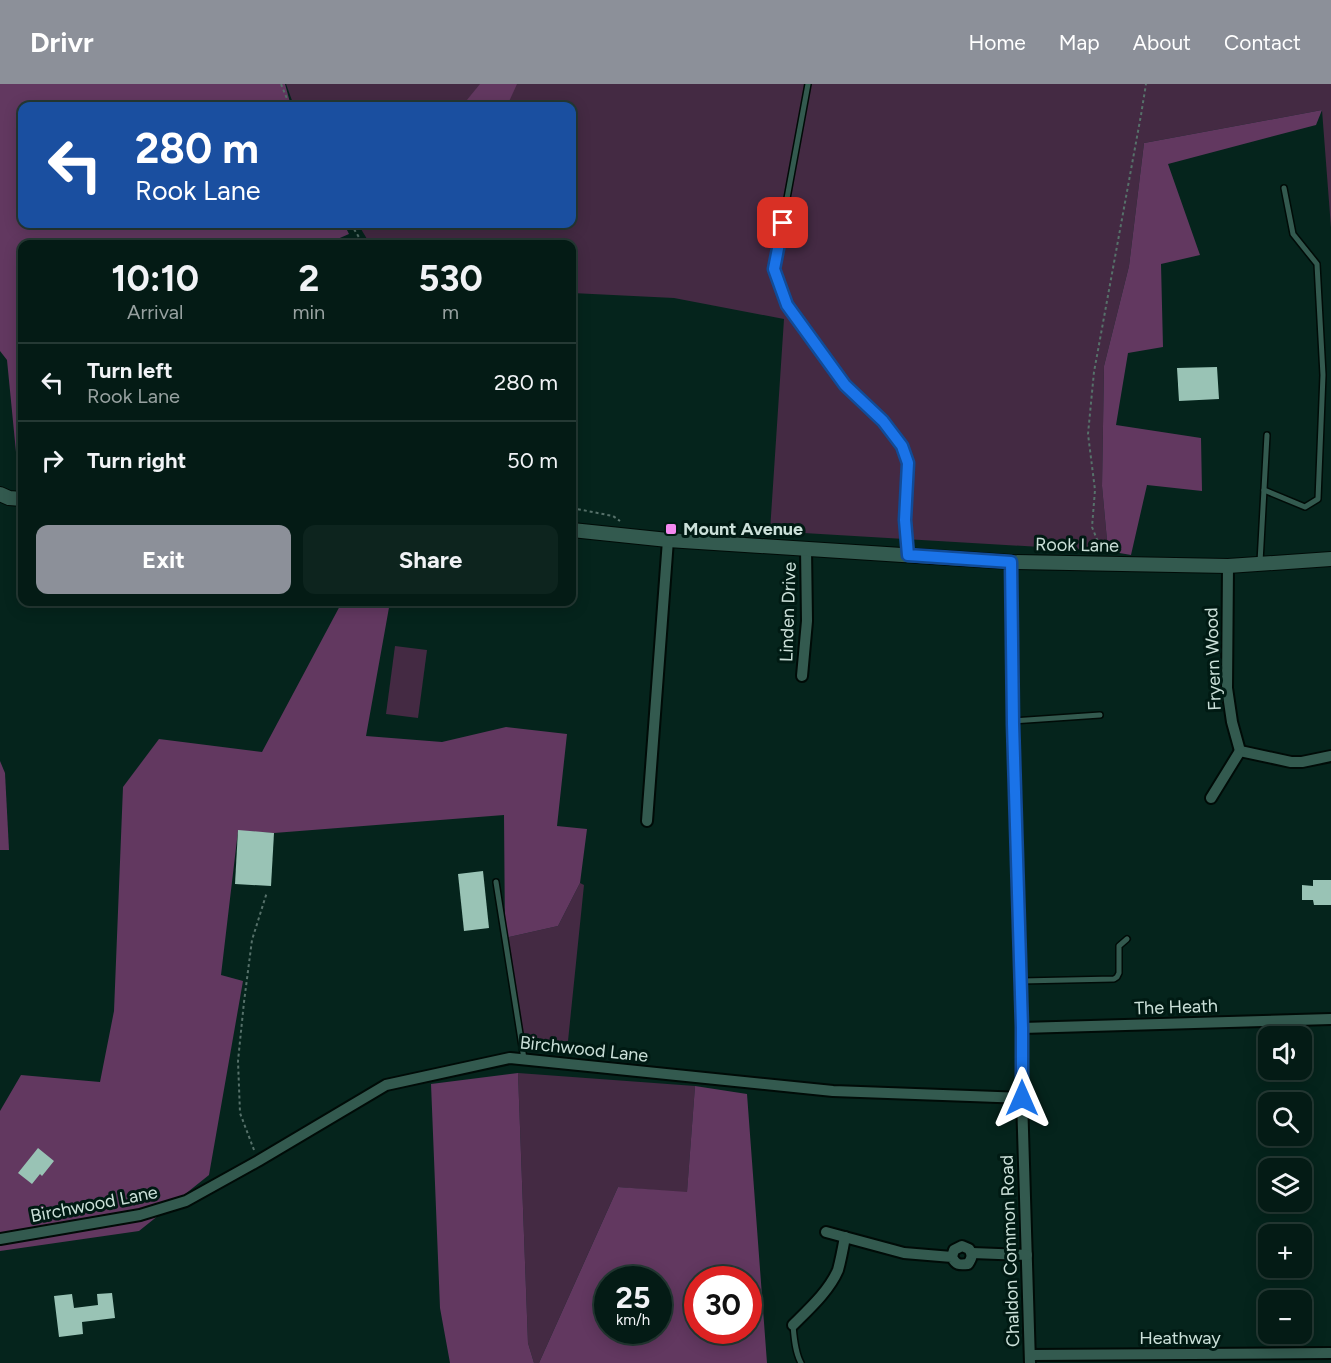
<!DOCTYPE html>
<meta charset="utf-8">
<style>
body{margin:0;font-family:Figtree,sans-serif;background:#0d241e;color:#f1f3f6;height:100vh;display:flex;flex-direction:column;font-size:22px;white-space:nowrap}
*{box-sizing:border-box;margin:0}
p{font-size:20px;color:#97a1a0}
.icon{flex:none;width:33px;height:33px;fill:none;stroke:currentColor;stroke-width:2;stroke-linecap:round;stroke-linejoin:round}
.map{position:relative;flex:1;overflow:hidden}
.side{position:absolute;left:18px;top:156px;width:558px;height:366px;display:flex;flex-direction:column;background:#041b15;border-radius:12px;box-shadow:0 3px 15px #0003,0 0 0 2px #253934}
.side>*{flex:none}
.top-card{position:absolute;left:18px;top:18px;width:558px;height:126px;border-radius:12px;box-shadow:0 3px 15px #0003,0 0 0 2px #253934;background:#1a4fa0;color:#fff;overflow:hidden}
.controls{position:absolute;left:1258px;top:942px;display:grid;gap:12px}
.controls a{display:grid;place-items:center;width:54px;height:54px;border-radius:12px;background:#041b15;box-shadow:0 3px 15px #0003,0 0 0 2px #253934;font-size:30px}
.speed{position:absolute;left:594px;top:1182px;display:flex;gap:12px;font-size:30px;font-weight:700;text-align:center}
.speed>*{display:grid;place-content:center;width:78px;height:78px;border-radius:50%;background:#041b15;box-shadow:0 3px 15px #0003,0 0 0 2px #253934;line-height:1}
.speed small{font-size:15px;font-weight:400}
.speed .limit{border:9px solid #d22;background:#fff;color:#111}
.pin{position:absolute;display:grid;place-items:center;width:51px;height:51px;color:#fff;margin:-26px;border-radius:12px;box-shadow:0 3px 9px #0006}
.me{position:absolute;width:66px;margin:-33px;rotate:0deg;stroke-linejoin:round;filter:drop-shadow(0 0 4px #0008)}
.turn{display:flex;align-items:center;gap:21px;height:126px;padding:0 18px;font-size:27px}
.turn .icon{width:78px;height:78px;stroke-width:2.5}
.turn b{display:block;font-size:42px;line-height:51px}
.eta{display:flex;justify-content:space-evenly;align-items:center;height:102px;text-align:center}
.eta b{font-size:36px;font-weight:700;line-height:42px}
.cta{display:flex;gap:12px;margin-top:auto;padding:12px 18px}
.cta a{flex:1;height:69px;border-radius:12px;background:#8c9099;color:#fff;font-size:24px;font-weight:700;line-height:69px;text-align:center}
.cta a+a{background:#0d241e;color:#f1f3f6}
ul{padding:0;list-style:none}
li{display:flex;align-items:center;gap:18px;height:78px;padding:0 18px;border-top:2px solid #253934}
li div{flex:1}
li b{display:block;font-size:22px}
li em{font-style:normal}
header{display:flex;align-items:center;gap:36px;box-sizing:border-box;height:84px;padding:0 30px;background:#8c9099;color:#fff}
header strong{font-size:28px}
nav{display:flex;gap:33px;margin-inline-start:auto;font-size:21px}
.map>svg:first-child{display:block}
.green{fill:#442a43}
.forest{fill:#623860;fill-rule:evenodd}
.building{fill:#99c3b5}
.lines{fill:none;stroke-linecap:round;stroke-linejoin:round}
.lane-casing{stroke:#000b07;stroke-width:8}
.street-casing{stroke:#000b07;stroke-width:14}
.secondary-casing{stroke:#000b07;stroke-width:16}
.path{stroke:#56716a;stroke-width:2;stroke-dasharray:3 3;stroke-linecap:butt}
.lane{stroke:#335a4f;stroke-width:5}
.street{stroke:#335a4f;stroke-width:10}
.secondary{stroke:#335a4f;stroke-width:14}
.route-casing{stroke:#114b97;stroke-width:15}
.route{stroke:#1a73e8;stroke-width:10}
.poi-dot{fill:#f489f0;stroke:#001a13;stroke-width:2}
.labels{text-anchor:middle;stroke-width:6;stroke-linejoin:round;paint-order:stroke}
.poi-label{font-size:18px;font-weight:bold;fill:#cbe0d9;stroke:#001a13;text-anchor:start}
.street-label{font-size:18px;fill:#cbe0d9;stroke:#001a13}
</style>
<header>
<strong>Drivr</strong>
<nav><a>Home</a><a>Map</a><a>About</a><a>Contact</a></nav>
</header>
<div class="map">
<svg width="1331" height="1279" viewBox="0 0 1331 1279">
<rect width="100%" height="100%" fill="#05241c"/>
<g class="green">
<path d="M 286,0 L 1331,0 L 1331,144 L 1322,26 L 1144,59 L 1129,182 L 1104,282 L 1102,402 L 1108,467 L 770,447 L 784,235 L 674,214 L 572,209 L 572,160 L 370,160 L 358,140 L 572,140 L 572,22 L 294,22 Z"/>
<path d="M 395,562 L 427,566 L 418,634 L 386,630 Z"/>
<path d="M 580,799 L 584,801 L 568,957 L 520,959 L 505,854 L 558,842 Z"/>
<path d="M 518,989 L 695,1002 L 687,1109 L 618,1103 L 539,1279 L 534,1279 L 528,1259 Z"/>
</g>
<g class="forest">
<path d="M 0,0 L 285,0 L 291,22 L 22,22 L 22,140 L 344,140 L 349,150 L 326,160 L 22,160 L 22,409 L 20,409 L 7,276 L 0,267 Z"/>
<path d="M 480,0 L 517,0 L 507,22 L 462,22 Z"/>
<path d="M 1322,26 L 1316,41 L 1168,80 L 1200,171 L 1161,180 L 1163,263 L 1128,269 L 1116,341 L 1201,354 L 1202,407 L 1147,401 L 1131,471 L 1108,467 L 1102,402 L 1104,282 L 1129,182 L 1144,59 Z"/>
<path d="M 342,518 L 390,518 L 366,652 L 442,658 L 506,643 L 567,650 L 557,742 L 587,745 L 580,799 L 558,842 L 505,854 L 504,731 L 274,749 L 238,747 L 221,891 L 243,897 L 209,1091 L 139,1147 L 0,1167 L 0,1027 L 21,991 L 100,998 L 114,927 L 123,703 L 159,655 L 262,668 Z"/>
<path d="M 0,677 L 5,689 L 9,766 L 0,766 Z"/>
<path d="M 518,989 L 528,1259 L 534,1279 L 450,1279 L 440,1224 L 431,1000 Z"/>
<path d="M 695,1002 L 747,1010 L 767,1279 L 539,1279 L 618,1103 L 687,1108 ZM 608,1196 L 658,1196 L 658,1246 L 608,1246 ZM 698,1196 L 748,1196 L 748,1246 L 698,1246 Z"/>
</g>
<g class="building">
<path d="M 1217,283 L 1219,315 L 1179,317 L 1177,284 Z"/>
<path d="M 238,746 L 274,749 L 271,802 L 235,800 Z"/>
<path d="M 483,787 L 489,844 L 464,847 L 458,790 Z"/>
<path d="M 1313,796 L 1331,796 L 1331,821 L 1314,821 L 1313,816 L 1302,816 L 1302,801 L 1313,802 Z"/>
<path d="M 38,1064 L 54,1077 L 42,1092 L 40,1090 L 32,1100 L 18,1089 Z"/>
<path d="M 112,1209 L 115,1234 L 82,1238 L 83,1250 L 59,1253 L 54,1212 L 72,1210 L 74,1224 L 98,1221 L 97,1210 Z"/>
</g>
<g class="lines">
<defs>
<g id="lane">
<path d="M 808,0 L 774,185 L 787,221 L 812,256 L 845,301 L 883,337 L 902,362 L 908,379 L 905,436 L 908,469"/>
<path d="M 1264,406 L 1305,423 L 1318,415 L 1323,291 L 1317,180 L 1293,150 L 1284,104"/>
<path d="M 1260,478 L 1267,351"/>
<path d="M 1013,637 L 1100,631"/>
<path d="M 496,798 L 524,975"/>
<path d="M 1021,897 L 1114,895 L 1117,893 L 1119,889 L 1119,862 L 1127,855"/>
<path d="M 793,1241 C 794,1253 795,1268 801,1279"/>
</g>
<g id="street">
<path d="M 1011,478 L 1013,640 L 1022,944 L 1022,1014 L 1030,1279"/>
<path d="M 1228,482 L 1227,604 L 1232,638 L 1240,667 L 1291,678 L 1302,678 L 1331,672"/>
<path d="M 802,592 L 807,537 L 806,464"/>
<path d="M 1211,714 L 1240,667"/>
<path d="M 647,737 L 668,456"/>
<path d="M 1022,944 L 1331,935"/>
<path d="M 826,1148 L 904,1169 L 952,1173 C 956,1181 959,1181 968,1180 C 972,1174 973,1171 969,1165 L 962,1162 L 954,1166 L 952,1173"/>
<path d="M 0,1155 L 140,1131 L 186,1117 L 258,1077 L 386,1001 L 510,974 L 833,1007 L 1022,1014"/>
<path d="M 972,1169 L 1027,1171"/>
<path d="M 793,1241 C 809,1225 829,1207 838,1186 C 841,1175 843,1164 845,1153"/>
<path d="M 1030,1271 L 1331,1269"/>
</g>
<g id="secondary">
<path d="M 0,410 L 9,414 L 22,415"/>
<path d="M 572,446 L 668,456 L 1011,478 L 1228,482 L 1331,475"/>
</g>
</defs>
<use href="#lane" class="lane-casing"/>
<use href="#street" class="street-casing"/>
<use href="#secondary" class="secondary-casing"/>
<g class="path">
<path d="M 281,0 L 290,22"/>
<path d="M 351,140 L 363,160"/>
<path d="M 572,424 L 613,432 L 620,437"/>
<path d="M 1102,468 L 1092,443 L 1095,406 L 1088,350 L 1094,288 L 1141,31 L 1146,0"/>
<path d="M 254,1066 L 240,1029 L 238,977 L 244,918 L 252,856 L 267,808"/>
</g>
<use href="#lane" class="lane"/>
<use href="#street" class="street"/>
<use href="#secondary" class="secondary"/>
</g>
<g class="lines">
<defs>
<path id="route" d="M 783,139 L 774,185 L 787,221 L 845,301 L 883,337 L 902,362 L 908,379 L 905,436 L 908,471 L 1011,478 L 1013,640 L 1022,944 L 1022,1014"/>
</defs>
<use href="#route" class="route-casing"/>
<use href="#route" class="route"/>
</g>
<rect class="poi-dot" x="665" y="439" width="12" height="12" rx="3"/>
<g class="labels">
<g class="poi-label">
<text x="683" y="451">Mount Avenue</text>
</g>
<g class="street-label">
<text transform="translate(1077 461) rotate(1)" y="6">Rook Lane</text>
<text transform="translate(788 528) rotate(-88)" y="6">Linden Drive</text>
<text transform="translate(1213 575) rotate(-92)" y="6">Fryern Wood</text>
<text transform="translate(1176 923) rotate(-2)" y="6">The Heath</text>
<text transform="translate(584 965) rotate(6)" y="6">Birchwood Lane</text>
<text transform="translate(94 1120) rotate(-11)" y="6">Birchwood Lane</text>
<text transform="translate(1010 1167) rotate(-92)" y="6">Chaldon Common Road</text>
<text x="1180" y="1260">Heathway</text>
</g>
</g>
</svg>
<div class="controls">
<a><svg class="icon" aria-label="sound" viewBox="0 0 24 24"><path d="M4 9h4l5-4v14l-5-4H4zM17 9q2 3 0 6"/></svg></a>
<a><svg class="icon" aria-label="search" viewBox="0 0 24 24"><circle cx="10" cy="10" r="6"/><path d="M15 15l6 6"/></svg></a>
<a><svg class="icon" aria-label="layers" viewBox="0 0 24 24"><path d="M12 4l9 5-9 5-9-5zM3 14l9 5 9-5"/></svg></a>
<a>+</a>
<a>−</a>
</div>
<div class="speed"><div>25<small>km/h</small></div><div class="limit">30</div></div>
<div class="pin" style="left:783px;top:139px;background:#d93025"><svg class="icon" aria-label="arrive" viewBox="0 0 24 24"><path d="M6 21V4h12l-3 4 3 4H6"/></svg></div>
<svg class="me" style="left:1022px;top:1014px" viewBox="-20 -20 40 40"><path d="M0-17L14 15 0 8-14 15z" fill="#1a73e8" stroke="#fff" stroke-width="4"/></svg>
<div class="top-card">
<div class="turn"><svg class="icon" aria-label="left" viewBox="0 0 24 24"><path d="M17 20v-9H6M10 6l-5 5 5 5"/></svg><div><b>280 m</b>Rook Lane</div></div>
</div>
<section class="side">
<div class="eta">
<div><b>10:10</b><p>Arrival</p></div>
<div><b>2</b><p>min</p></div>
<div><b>530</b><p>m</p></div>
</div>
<ul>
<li><svg class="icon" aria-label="left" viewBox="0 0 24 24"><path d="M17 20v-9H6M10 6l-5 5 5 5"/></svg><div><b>Turn left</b><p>Rook Lane</p></div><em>280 m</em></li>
<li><svg class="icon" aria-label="right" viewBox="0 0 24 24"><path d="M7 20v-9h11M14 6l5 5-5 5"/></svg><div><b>Turn right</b></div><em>50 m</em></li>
</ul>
<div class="cta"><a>Exit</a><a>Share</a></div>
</section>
</div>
